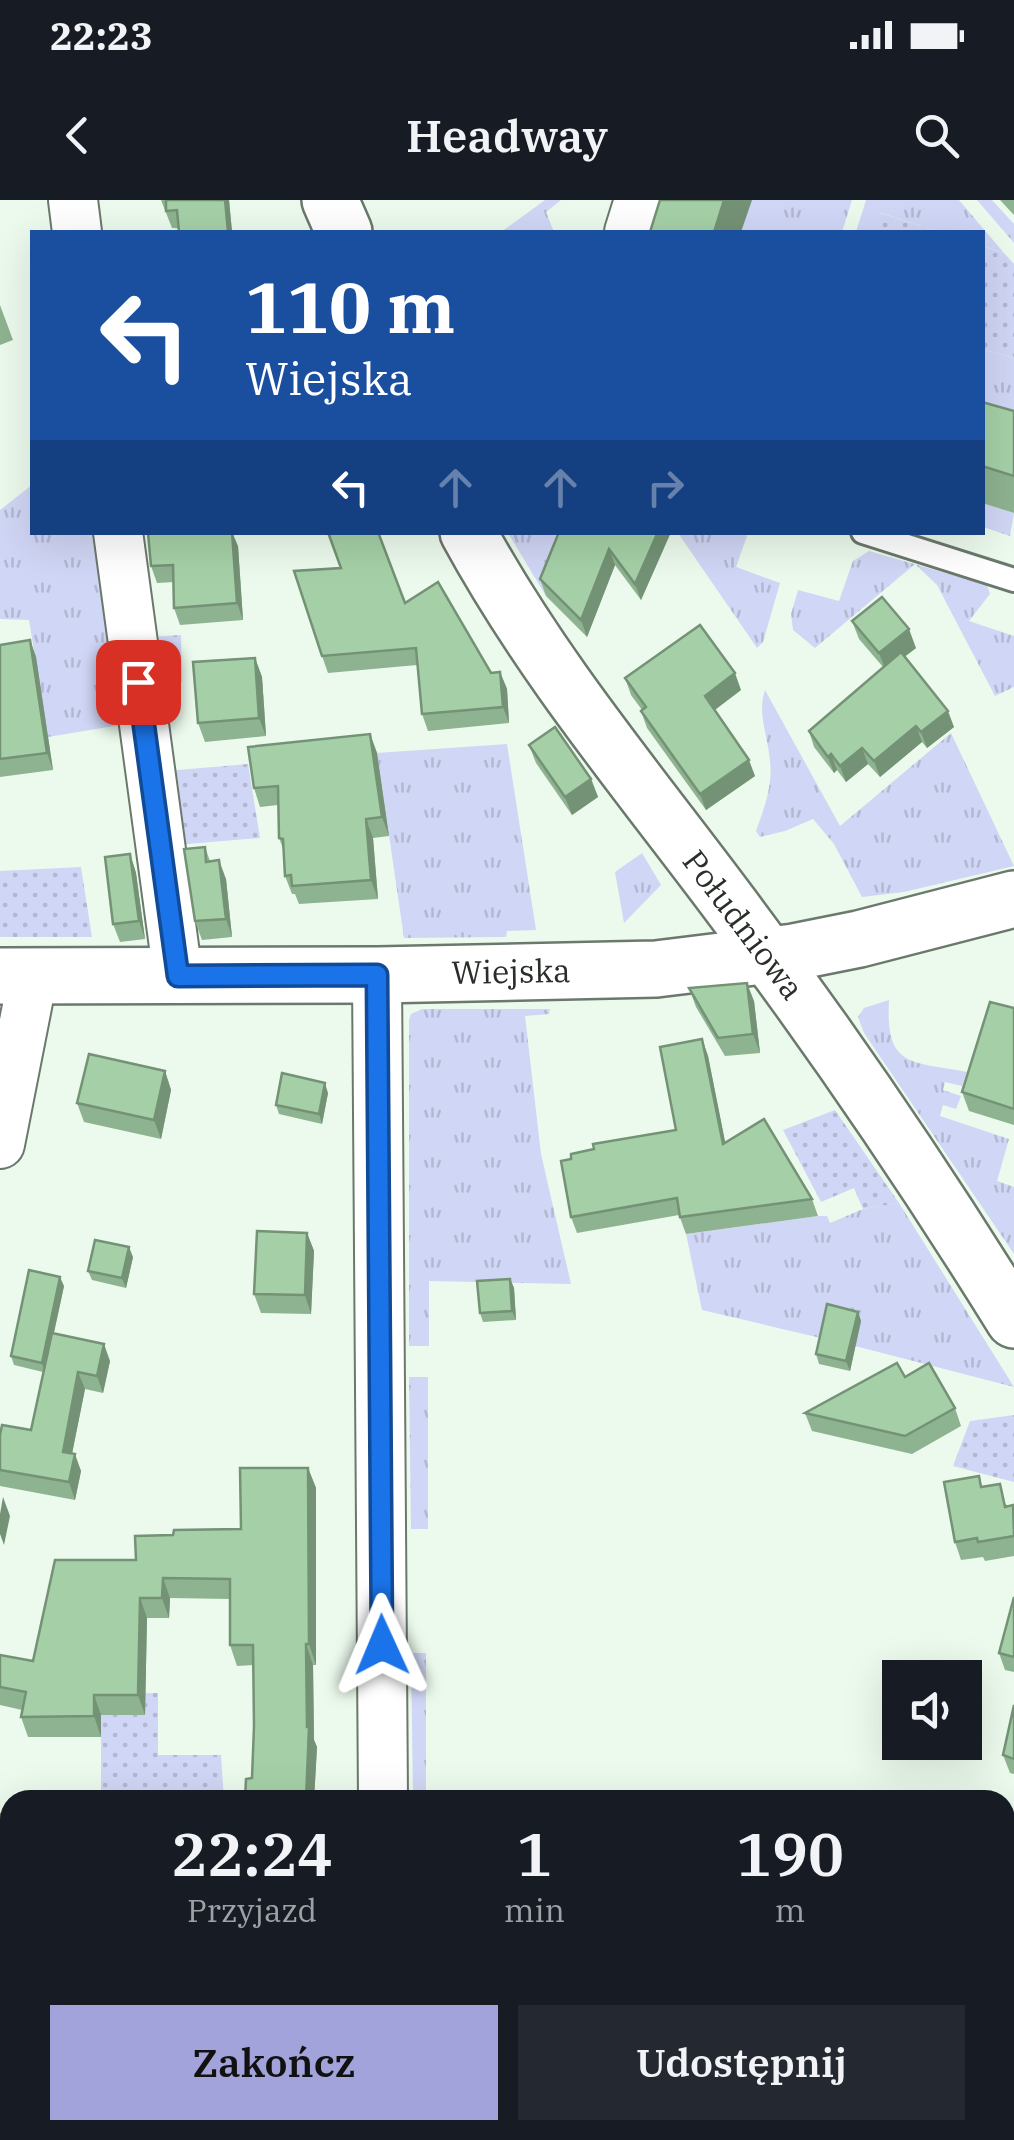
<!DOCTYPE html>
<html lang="pl">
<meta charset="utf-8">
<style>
body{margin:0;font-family:"IBM Plex Serif",serif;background:#242831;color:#f1f3f6;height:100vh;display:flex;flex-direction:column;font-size:38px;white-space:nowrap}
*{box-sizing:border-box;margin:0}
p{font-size:32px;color:#9ea1a6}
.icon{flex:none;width:55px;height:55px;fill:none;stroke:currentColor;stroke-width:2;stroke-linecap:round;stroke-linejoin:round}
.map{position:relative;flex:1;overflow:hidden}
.details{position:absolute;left:0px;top:1590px;width:1015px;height:350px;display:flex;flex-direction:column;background:#171b24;border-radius:30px 30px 0 0;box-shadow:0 10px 40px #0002}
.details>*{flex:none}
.guide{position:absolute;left:30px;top:30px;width:955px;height:305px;border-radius:0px;box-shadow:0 10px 40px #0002;background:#1a4fa0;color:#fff;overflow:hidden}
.controls{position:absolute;left:882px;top:1460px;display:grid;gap:20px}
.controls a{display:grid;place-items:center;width:100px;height:100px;border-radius:0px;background:#171b24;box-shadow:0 10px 40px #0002;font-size:50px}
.pin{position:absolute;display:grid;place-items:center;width:85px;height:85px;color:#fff;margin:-42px;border-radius:20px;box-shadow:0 5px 15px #0006}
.me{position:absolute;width:110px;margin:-55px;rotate:359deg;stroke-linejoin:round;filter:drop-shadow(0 0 8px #0008)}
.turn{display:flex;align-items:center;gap:35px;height:210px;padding:0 50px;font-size:45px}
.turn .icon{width:130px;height:130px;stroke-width:2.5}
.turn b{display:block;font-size:70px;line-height:85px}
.lanes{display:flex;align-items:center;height:95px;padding:0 50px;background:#0003;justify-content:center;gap:50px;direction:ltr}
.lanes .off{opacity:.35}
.eta{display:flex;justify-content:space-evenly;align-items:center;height:170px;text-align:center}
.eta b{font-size:60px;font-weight:600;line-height:70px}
.button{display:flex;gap:20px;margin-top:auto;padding:20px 50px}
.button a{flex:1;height:115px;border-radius:0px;background:#a2a3da;color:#111;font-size:40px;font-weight:600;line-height:115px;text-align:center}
.button a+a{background:#242831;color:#f1f3f6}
.status{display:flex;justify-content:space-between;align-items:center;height:70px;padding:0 50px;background:#171b24;direction:ltr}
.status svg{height:28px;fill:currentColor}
header{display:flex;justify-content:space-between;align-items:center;height:130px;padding:0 50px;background:#171b24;font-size:45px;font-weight:600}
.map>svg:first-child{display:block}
.grass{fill:url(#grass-tufts)}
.forest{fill:url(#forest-firs)}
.park{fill:url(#park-dots)}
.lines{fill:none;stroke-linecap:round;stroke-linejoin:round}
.service-casing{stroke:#6b786c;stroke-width:28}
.minor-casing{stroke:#6b786c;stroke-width:52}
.tertiary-casing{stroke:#6b786c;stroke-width:60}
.service{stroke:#fff;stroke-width:22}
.minor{stroke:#fff;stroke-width:48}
.tertiary{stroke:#fff;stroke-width:55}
.wall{fill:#8eb390}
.shaded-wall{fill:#749275}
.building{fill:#a5d0a7;stroke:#749275;stroke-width:2.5}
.route-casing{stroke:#114b97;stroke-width:25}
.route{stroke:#1a73e8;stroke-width:18}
.labels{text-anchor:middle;stroke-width:10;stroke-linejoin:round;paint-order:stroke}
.street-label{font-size:32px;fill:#292e29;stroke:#fff}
</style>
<div class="status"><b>22:23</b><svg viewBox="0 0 49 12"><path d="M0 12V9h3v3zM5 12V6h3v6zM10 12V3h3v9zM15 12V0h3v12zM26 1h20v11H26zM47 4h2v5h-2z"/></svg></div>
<header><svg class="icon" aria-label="back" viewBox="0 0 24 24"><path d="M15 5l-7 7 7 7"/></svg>Headway<svg class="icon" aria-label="search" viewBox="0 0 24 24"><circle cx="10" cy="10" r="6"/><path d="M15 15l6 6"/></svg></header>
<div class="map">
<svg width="1014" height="1940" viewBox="0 0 1014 1940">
<defs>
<pattern id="grass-tufts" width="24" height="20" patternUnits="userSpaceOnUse" patternTransform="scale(2.5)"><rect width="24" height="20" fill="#d0d6f5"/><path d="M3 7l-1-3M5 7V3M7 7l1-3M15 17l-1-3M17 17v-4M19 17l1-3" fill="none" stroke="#b3b8d2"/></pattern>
<pattern id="forest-firs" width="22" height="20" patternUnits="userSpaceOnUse" patternTransform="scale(2.5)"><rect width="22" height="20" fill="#aeb7e9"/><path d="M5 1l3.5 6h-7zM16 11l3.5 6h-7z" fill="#8e95bd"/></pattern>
<pattern id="park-dots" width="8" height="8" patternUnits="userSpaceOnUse" patternTransform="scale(2.5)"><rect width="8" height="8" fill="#d0d6f5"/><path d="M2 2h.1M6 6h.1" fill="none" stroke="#b3b8d2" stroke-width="1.8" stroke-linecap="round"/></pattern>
</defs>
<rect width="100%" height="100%" fill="#ecfaed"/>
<g class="grass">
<path d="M 545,0 L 561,0 L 546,12 L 554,32 L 501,32 Z"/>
<path d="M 751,0 L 852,0 L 842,32 L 741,32 Z"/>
<path d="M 866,0 L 959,0 L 1004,53 L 983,46 L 982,32 L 941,32 L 881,13 L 874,32 L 856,32 Z"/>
<path d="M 977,0 L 992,0 L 1014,24 L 1014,43 Z"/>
<path d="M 982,149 L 1014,158 L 1014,248 L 983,238 Z"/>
<path d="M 32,285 L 32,332 L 102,333 L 132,523 L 48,537 L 29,420 L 0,419 L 0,310 Z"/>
<path d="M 982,303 L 1014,313 L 1010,336 L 983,327 Z"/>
<path d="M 508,333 L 572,333 L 546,396 Z"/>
<path d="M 678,333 L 744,333 L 747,336 L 736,367 L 780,383 L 763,442 L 757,448 Z"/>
<path d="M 869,351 L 987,385 L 990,394 L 969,421 L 1014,436 L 1014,487 L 995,496 L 937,385 L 915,364 L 815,448 L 793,430 L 791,414 L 798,390 L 839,401 L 853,361 Z"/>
<path d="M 765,490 L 840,626 L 951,533 L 1014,666 L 904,692 L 862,697 L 834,644 L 813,619 L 785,631 L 760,637 L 756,631 C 764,609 773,585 770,561 C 768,536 757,514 765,490 Z"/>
<path d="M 507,544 L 536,730 L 507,731 L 506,737 L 404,738 L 377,553 Z"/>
<path d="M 642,653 L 661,685 L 624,723 L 615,672 Z"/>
<path d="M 889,800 C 885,869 912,861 967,872 L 962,886 L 945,882 L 943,890 L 961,896 L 956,909 L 943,905 L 940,916 L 1009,939 L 997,981 L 1014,987 L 1014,1054 L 864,833 L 858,817 L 864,808 Z"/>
<path d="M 422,809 L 550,809 L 549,814 L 525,816 L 541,954 L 571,1084 L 429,1081 L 429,1146 L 409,1146 L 409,820 L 411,814 Z"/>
<path d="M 899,1003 L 1014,1187 L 855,1146 L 860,1121 L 825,1139 L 702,1110 L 686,1034 L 818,1016 L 827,1016 L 830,1023 L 863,1009 Z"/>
<path d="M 409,1177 L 428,1177 L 428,1329 L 411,1329 Z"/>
<path d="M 411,1453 L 426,1453 L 426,1600 L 413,1600 Z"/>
<path d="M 0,1863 L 10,1864 L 10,1930 L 359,1930 L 359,1940 L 0,1940 Z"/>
</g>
<path class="forest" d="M 1005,1750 L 1014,1752 L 1014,1799 L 1005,1797 Z"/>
<g class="park">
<path d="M 880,13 L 941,32 L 874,32 Z"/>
<path d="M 982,46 L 1004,53 L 1014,64 L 1014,158 L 983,149 Z"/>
<path d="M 181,435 L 182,482 L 155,484 L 149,437 Z"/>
<path d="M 248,564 L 260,638 L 175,645 L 166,571 Z"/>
<path d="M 81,667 L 92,737 L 0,737 L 0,671 Z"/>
<path d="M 835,910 L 899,1003 L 863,1009 L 854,988 L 821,1002 L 783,930 Z"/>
<path d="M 1014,1215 L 1014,1282 L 953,1266 L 970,1221 Z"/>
<path d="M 158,1493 L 158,1555 L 221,1555 L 224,1600 L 101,1598 L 101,1494 Z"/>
<path d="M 1005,1797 L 1014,1799 L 1014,1916 L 1005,1914 Z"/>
<path d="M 595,1930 L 680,1930 L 678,1940 L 595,1940 Z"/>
</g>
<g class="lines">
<defs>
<path id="service" d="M 863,332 L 1014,380"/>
<g id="minor">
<path d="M 73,0 L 77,32"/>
<path d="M 629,32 L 639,0"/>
<path d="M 118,332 L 178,776"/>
<path d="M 377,775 L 383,1600"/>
<path d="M 0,944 L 33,776"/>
<path d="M 391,1930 L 391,1940"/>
</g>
<g id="tertiary">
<path d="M 330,0 L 344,32"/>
<path d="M 468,332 C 544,472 646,591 740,718 C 837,847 929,983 1014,1120"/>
<path d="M 0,776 L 377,775 L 656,769 L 794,752 L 859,739 L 1014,699"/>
</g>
</defs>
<use href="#service" class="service-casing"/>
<use href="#minor" class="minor-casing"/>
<use href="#tertiary" class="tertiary-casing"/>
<use href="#service" class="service"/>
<use href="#minor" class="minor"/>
<use href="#tertiary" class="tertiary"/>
</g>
<g class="wall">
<path d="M 161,0 L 229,0 L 232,32 L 172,28 Z"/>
<path d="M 1000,0 L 1014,0 L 1014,15 Z"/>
<path d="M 0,105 L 13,140 L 0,145 Z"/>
<path d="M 982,202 L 1014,211 L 1014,313 L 982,303 Z"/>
<path d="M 559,332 L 671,332 L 641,400 L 615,365 L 587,437 L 546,396 L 540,379 Z"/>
<path d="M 238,346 L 243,420 L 180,425 L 174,408 L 174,382 L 157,383 L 151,366 Z"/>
<path d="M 341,368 L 405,403 L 491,473 L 500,472 L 507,489 L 509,523 L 428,531 L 422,514 L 417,465 L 328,473 L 322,456 Z"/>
<path d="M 852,421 L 916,448 L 904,457 L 954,527 L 927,548 L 922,542 L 880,577 L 868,564 L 846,582 L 837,570 L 834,573 L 814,547 L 809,531 L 883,467 L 859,439 Z"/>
<path d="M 30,440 L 36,457 L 53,570 L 0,577 L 0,445 Z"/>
<path d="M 255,458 L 262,477 L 266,536 L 205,542 L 198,523 Z"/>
<path d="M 625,478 L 741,490 L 714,510 L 755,576 L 706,610 L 647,528 L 641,511 L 642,510 L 631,495 Z"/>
<path d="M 370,534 L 377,553 L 389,636 L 373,638 L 378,699 L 299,704 L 295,694 L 292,694 L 285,676 L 284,651 L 279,638 L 278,605 L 260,607 L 254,588 Z"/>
<path d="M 529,545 L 591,579 L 598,597 L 572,615 L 536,563 Z"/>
<path d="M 205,647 L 210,661 L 226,679 L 232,737 L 202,740 L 195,721 Z"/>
<path d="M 130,654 L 136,673 L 145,739 L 120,742 L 113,724 Z"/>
<path d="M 689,788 L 754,801 L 760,853 L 725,856 L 696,807 Z"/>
<path d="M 1014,808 L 1014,925 L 969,911 L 962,892 Z"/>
<path d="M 702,839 L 708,856 L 725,943 L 812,999 L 818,1016 L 686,1034 L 679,1015 L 577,1033 L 571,1017 L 571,959 L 594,949 L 676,930 Z"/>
<path d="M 165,871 L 171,890 L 161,939 L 84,922 L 77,903 Z"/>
<path d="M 328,893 L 322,924 L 279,914 L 276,905 Z"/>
<path d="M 307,1033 L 314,1051 L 311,1114 L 261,1113 L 254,1094 Z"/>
<path d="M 133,1057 L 126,1088 L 92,1080 L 88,1071 Z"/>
<path d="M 510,1079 L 514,1088 L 516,1120 L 483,1122 L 480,1113 Z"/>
<path d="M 64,1086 L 54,1133 L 110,1161 L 103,1193 L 85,1189 L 72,1253 L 81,1271 L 75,1300 L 0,1286 L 0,1235 L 31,1230 L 43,1172 L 14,1165 L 11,1156 Z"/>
<path d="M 858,1112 L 861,1121 L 850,1171 L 819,1164 L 816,1154 Z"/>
<path d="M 905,1177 L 955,1208 L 961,1226 L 912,1254 L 812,1231 L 805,1213 Z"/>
<path d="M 308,1268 L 316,1288 L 316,1465 L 313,1465 L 314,1540 L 317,1547 L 314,1600 L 245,1600 L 252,1578 L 254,1526 L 254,1465 L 237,1466 L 230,1445 L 230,1399 L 170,1398 L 169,1418 L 147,1418 L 145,1515 L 101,1515 L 101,1537 L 28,1537 L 21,1517 L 22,1510 L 0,1505 L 0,1455 L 33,1461 L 136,1360 L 173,1335 L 241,1329 Z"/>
<path d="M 983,1287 L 1008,1306 L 1014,1307 L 1014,1356 L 985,1361 L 983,1357 L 961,1360 L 955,1342 Z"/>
<path d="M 1014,1397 L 1014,1472 L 1005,1470 L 999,1453 Z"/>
<path d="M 1014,1505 L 1014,1574 L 1010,1573 L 1003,1555 Z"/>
<path d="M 0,1614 L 10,1616 L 10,1701 L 0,1701 Z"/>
<path d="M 706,1930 L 791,1930 L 788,1940 L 669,1940 L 708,1936 Z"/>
</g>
<g class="shaded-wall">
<path d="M 225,0 L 229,0 L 232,32 L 228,32 Z"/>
<path d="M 724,0 L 752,0 L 741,32 L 714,32 Z"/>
<path d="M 232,332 L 238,346 L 243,420 L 237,403 Z"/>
<path d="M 658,332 L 671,332 L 641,400 L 635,384 Z"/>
<path d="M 609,349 L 615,365 L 587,437 L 581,420 Z"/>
<path d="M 909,429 L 916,448 L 886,471 L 879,453 Z"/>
<path d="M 30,440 L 36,457 L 53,570 L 47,553 Z"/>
<path d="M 255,458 L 262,477 L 266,536 L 259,518 Z"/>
<path d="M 500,472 L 507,489 L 509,523 L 503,507 Z"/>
<path d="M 735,473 L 741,490 L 711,513 L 705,496 Z"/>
<path d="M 948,511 L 954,527 L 927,548 L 921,532 Z"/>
<path d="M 916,526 L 922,542 L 880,577 L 874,561 Z"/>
<path d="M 370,534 L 377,553 L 389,636 L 382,617 Z"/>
<path d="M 862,548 L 868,564 L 846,582 L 840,566 Z"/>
<path d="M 831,554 L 837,570 L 834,573 L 828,557 Z"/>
<path d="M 749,560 L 755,576 L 706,610 L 700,594 Z"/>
<path d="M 591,579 L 598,597 L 572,615 L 565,597 Z"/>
<path d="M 366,619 L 373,638 L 378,699 L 371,680 Z"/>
<path d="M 130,654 L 136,673 L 145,739 L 139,721 Z"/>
<path d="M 219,660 L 226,679 L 232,737 L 226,719 Z"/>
<path d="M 747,783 L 754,801 L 760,853 L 753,834 Z"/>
<path d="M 702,839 L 708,856 L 729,961 L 723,944 Z"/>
<path d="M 165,871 L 171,890 L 161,939 L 154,920 Z"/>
<path d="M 325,883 L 328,893 L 322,924 L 319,914 Z"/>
<path d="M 307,1033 L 314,1051 L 311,1114 L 305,1095 Z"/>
<path d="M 129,1047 L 133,1057 L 126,1088 L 122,1078 Z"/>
<path d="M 60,1077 L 64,1086 L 45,1173 L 42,1163 Z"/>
<path d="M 510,1079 L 514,1088 L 516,1120 L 512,1111 Z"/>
<path d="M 858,1112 L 861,1121 L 850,1171 L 846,1161 Z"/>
<path d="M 104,1144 L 110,1161 L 103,1193 L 97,1176 Z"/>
<path d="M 78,1172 L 85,1189 L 69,1269 L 63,1252 Z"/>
<path d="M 75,1254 L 81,1271 L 75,1300 L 69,1282 Z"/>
<path d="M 308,1268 L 316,1288 L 316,1465 L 309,1444 Z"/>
<path d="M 3,1297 L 10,1316 L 4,1345 L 0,1334 L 0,1314 Z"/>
<path d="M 163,1378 L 170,1398 L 169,1418 L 162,1398 Z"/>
<path d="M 140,1398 L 147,1418 L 145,1515 L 138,1495 Z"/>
<path d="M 306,1444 L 313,1465 L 314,1540 L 317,1547 L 314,1600 L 306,1600 Z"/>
<path d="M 94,1495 L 101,1515 L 101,1537 L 94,1516 Z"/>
<path d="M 743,1930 L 747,1940 L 741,1940 L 740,1937 Z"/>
<path d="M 780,1930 L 791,1930 L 788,1940 L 778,1940 Z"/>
<path d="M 992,1930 L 993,1930 L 997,1940 L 989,1940 Z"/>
</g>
<g class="building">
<path d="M 166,0 L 225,0 L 228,32 L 179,32 L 177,10 L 166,11 Z"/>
<path d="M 660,0 L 724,0 L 714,32 L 650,32 Z"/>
<path d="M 982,202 L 1014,211 L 1014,276 L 982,266 Z"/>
<path d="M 232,332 L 237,403 L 174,408 L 173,365 L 151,366 L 148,333 Z"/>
<path d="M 334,332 L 378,332 L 405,403 L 438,382 L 491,473 L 500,472 L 503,507 L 422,514 L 416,448 L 322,456 L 294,371 L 341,368 L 329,335 Z"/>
<path d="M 559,332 L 658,332 L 635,384 L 609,349 L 581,420 L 540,379 Z"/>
<path d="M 882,397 L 909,429 L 879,453 L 852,421 Z"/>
<path d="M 700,425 L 735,473 L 705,496 L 749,560 L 700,594 L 641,511 L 646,507 L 625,478 Z"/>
<path d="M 30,440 L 47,553 L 0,559 L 0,445 Z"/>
<path d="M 901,452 L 948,511 L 921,532 L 916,526 L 874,561 L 862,548 L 840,566 L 831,554 L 828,557 L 809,531 Z"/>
<path d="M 255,458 L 259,518 L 198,523 L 193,462 Z"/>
<path d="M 555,527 L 591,579 L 565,597 L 529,545 Z"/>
<path d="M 370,534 L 382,617 L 366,619 L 371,680 L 292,686 L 291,675 L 285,676 L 283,639 L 279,638 L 278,586 L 254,588 L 248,547 Z"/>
<path d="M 205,647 L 206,662 L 219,660 L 226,719 L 195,721 L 184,649 Z"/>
<path d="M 130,654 L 139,721 L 113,724 L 105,657 Z"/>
<path d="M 747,783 L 753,834 L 718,838 L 689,788 Z"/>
<path d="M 990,802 L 1014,808 L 1014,909 L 962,892 Z"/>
<path d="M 702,839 L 723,944 L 764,919 L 812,999 L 680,1017 L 677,998 L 571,1017 L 561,961 L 571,959 L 571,954 L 594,949 L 593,944 L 676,930 L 660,847 Z"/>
<path d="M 89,854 L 165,871 L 154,920 L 77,903 Z"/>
<path d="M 282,873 L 325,883 L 319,914 L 276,905 Z"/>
<path d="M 257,1031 L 307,1033 L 305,1095 L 254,1094 Z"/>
<path d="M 95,1040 L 129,1047 L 122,1078 L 88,1071 Z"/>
<path d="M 29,1070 L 60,1077 L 42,1163 L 11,1156 Z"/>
<path d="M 510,1079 L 512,1111 L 480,1113 L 477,1081 Z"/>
<path d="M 827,1104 L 858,1112 L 846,1161 L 816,1154 Z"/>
<path d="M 52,1133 L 104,1144 L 97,1176 L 78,1172 L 63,1252 L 75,1254 L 69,1282 L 0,1270 L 0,1235 L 2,1225 L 31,1230 Z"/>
<path d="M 897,1163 L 905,1177 L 929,1163 L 955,1208 L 905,1236 L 805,1213 Z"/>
<path d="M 240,1268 L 308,1268 L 309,1444 L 306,1444 L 307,1527 L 309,1527 L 306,1600 L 245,1600 L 246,1579 L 252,1578 L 254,1526 L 253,1445 L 230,1445 L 230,1379 L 163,1378 L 162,1398 L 140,1398 L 138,1495 L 94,1495 L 94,1516 L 21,1517 L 26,1492 L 0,1487 L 0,1455 L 33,1461 L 55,1360 L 136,1360 L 135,1336 L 173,1335 L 174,1330 L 241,1329 Z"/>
<path d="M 979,1276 L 981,1287 L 1000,1284 L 1005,1307 L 1013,1305 L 1014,1336 L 978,1342 L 977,1338 L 955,1342 L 944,1282 Z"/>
<path d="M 1014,1397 L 1014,1457 L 999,1453 Z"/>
<path d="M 1014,1505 L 1014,1559 L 1003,1555 Z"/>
<path d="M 0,1614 L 10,1616 L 10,1676 L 0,1676 Z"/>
<path d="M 671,1930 L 684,1930 L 720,1938 L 720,1940 L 669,1940 Z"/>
<path d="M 713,1930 L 743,1930 L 740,1937 Z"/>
<path d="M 745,1930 L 780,1930 L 778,1938 Z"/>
<path d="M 860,1930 L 992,1930 L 989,1940 L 857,1940 Z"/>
</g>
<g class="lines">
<defs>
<path id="route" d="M 138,482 L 178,776 L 377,775 L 382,1445"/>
</defs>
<use href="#route" class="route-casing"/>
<use href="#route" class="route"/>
</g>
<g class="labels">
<g class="street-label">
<text transform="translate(743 725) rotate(53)" y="11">Południowa</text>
<text transform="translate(511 772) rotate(-1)" y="11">Wiejska</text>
</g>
</g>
</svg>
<div class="controls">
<a><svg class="icon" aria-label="sound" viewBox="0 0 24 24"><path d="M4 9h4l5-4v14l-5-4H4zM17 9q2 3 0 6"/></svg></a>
</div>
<div class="pin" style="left:138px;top:482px;background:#d93025"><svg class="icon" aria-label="arrive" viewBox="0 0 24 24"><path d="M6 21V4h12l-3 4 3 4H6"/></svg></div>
<svg class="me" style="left:382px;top:1445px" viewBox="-20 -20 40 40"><path d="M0-17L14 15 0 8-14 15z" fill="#1a73e8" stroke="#fff" stroke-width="4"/></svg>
<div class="guide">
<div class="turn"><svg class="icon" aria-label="left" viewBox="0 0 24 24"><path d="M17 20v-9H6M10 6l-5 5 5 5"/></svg><div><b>110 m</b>Wiejska</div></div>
<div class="lanes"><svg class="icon" aria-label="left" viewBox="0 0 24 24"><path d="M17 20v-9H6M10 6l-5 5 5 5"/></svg><svg class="icon off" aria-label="ahead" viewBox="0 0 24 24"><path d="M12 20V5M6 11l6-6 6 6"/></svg><svg class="icon off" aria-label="ahead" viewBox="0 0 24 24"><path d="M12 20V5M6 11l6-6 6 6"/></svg><svg class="icon off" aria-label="right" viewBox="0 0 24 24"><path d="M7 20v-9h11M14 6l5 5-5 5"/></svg></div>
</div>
<section class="details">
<div class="eta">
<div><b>22:24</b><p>Przyjazd</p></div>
<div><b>1</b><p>min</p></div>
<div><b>190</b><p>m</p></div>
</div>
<div class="button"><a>Zakończ</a><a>Udostępnij</a></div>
</section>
</div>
